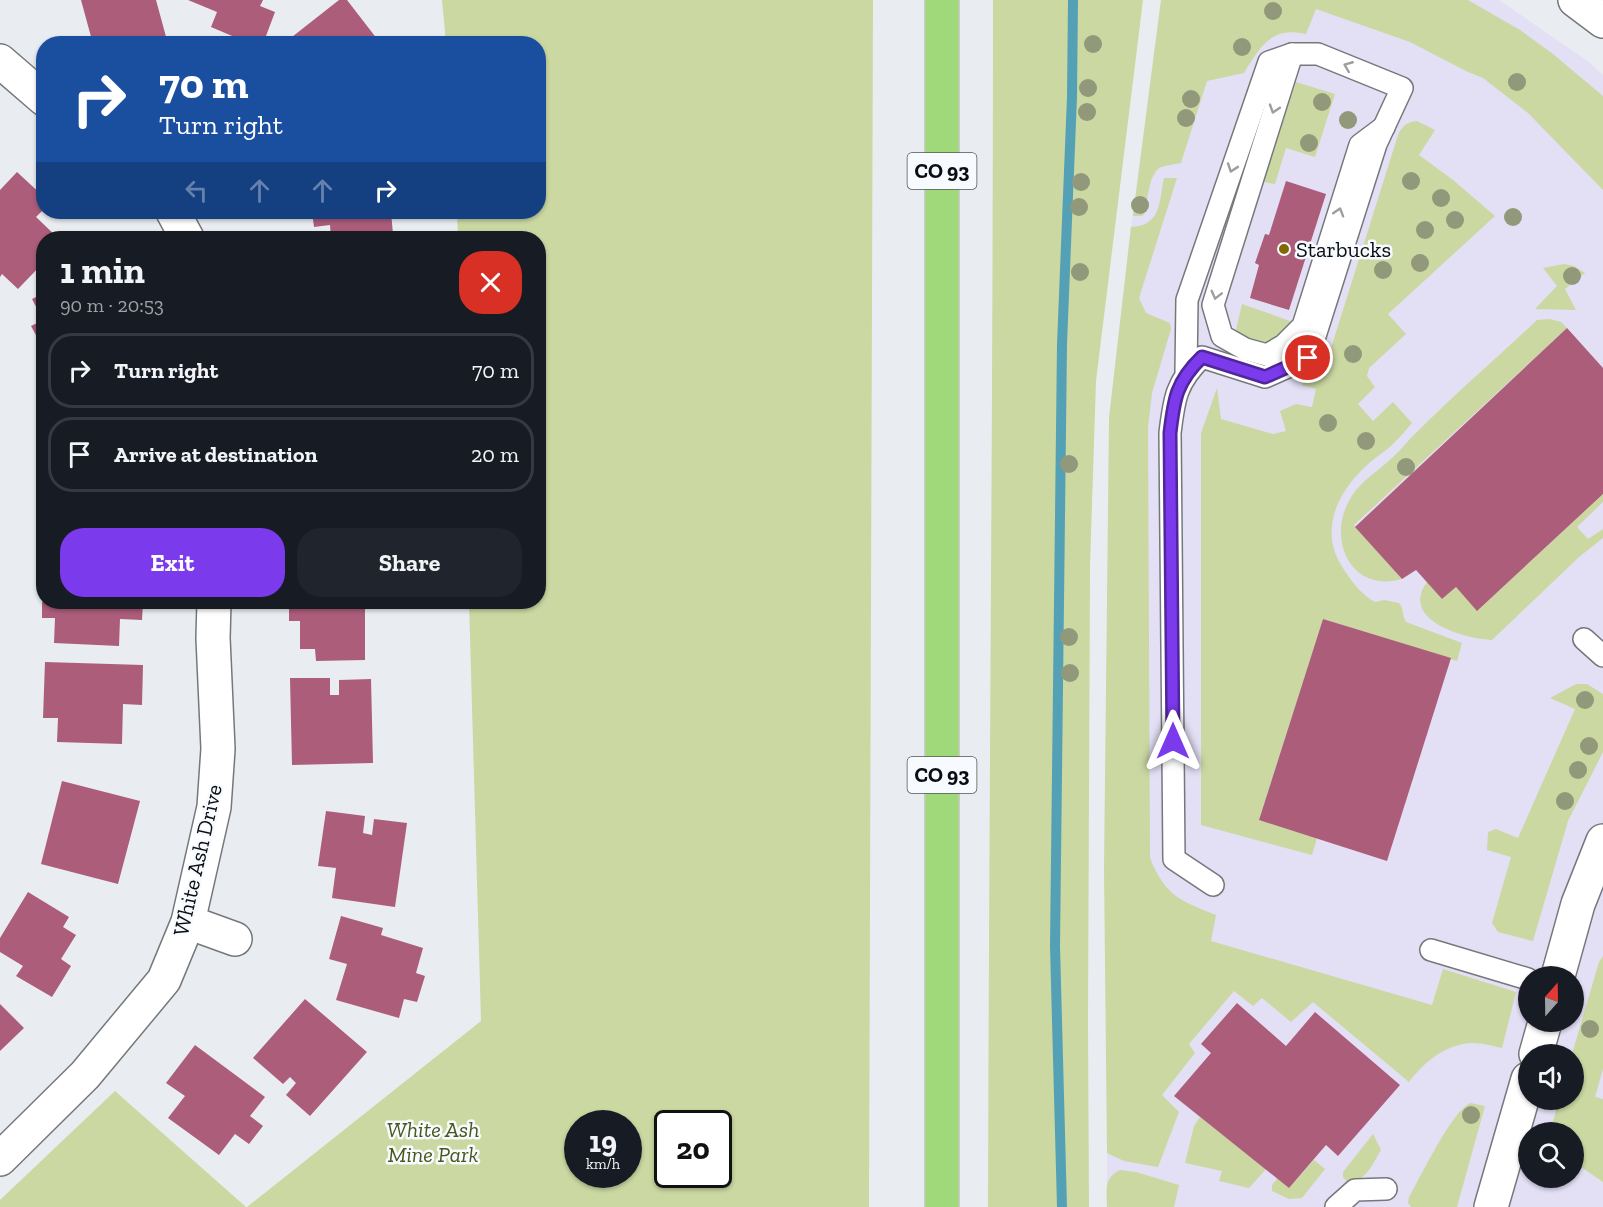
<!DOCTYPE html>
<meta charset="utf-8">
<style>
body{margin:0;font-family:"Zilla Slab",serif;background:#20242c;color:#f1f3f6;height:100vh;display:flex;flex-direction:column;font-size:22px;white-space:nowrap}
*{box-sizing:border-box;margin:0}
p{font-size:20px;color:#9ea1a6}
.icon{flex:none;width:33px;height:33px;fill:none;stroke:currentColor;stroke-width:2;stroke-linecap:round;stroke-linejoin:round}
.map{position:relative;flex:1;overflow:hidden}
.details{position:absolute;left:36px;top:231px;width:510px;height:378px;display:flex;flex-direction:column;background:#171b24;border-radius:24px;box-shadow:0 2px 4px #0004}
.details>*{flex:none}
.top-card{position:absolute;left:36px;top:36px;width:510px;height:183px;border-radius:24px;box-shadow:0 2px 4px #0004;background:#1a4fa0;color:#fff;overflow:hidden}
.needle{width:39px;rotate:20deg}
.fabs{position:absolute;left:1518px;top:966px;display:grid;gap:12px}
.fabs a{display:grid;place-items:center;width:66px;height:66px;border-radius:50%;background:#171b24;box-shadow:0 2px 4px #0004;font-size:30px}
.speed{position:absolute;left:564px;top:1110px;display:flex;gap:12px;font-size:30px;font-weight:700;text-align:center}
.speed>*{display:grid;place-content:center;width:78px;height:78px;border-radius:50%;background:#171b24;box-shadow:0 2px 4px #0004;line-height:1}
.speed small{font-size:15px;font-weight:400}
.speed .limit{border:3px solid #111;border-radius:9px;background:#fff;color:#111}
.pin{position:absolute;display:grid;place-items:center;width:51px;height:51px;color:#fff;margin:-26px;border:3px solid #fff;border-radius:50%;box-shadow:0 2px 6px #0007}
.me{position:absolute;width:66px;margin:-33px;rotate:0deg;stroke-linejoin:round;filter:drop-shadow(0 0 4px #0008)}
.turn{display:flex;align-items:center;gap:21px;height:126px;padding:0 24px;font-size:27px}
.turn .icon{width:78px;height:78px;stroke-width:2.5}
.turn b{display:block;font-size:42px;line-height:51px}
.lanes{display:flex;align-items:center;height:57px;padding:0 24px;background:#0003;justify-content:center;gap:30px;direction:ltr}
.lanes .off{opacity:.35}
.round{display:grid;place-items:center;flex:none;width:63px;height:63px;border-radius:24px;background:#20242c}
.headline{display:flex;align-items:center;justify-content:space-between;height:102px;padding:0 24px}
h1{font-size:36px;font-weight:800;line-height:45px}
.button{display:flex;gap:12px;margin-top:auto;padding:12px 24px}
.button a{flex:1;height:69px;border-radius:24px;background:#7c3aed;color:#fff;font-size:24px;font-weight:800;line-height:69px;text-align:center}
.button a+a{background:#20242c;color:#f1f3f6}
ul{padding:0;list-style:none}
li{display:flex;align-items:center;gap:18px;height:75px;margin:0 12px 9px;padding:0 12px;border:3px solid #363941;border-radius:24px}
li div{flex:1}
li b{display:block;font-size:22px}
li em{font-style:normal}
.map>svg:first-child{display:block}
.commercial{fill:#e3dff5;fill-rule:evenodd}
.green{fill:#cbd8a2;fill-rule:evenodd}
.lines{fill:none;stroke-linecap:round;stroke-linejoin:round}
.stream{stroke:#54a1b6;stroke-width:10}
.building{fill:#ac5d7a}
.lane-casing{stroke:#75787b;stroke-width:24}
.street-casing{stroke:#75787b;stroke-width:36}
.secondary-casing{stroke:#75787b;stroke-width:36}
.highway-casing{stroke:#cacaca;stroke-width:36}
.lane{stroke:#fff;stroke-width:21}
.street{stroke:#fff;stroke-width:33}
.secondary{stroke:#fff;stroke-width:33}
.highway{stroke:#a0d979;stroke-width:33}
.tree{fill:#92997b}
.oneway{stroke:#9e9e9f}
.route-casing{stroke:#51269a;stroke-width:15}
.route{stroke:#7c3aed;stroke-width:10}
.poi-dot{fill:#836700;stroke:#f7fafe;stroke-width:2}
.labels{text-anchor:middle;stroke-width:5;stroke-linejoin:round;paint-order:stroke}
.shield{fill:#f7fafe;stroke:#525456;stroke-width:1.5}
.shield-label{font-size:21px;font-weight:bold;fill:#0c0d0e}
.poi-label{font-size:22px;fill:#0c0d0e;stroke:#f7fafe;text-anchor:start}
.street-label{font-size:22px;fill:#0c0d0e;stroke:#f7fafe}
.park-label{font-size:22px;font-style:italic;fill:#4a551a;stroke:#f7fafe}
</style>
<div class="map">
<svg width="1603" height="1207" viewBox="0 0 1603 1207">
<rect width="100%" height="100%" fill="#e9edf1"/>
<path class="commercial" d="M 1161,0 L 1499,0 L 1586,60 L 1603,75 L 1603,1207 L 1107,1207 L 1109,418 L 1131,227 ZM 1528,976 L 1574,976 L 1574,1022 L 1528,1022 ZM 1528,1054 L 1574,1054 L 1574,1100 L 1528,1100 ZM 1528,1132 L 1574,1132 L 1574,1178 L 1528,1178 Z"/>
<g class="green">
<path d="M 442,0 L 873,0 L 869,1207 L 247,1207 L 481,1021 L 469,602 L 538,602 L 538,238 L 458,238 L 457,212 L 538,212 L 538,44 L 446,43 ZM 578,1124 L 628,1124 L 628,1174 L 578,1174 ZM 668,1124 L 718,1124 L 718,1174 L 668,1174 Z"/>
<path d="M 993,0 L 1143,0 L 1096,381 L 1090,566 L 1088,1024 L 1089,1207 L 988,1207 C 989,805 993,402 993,0 Z"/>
<path d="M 1161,0 L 1468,0 L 1520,30 L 1553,54 L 1603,96 L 1603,190 L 1528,113 L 1483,78 L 1468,72 L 1410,42 L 1316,9 L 1306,34 C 1271,26 1260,47 1244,73 L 1207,81 L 1181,163 C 1175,164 1167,165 1161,167 C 1148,174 1148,200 1145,213 L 1142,216 L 1133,216 Z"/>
<path d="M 1296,82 L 1335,94 L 1315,157 L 1286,148 L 1275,184 L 1263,182 Z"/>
<path d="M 1417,121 L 1435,130 L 1419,155 L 1453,180 L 1495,216 L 1388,314 L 1406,334 L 1369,368 L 1367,376 L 1375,387 L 1358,404 L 1373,421 L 1393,402 L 1412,423 C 1406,430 1400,437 1394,443 C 1385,452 1374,458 1365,467 C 1337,493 1320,530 1341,565 C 1349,578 1361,595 1375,602 L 1384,600 L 1399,603 C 1404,609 1402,615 1406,622 L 1462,643 L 1457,661 L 1323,619 L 1259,820 L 1317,838 L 1312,855 L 1201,825 L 1201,433 L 1217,388 L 1221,419 L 1273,434 L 1286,431 L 1280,411 L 1296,404 L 1312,407 L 1316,389 L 1302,385 L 1303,378 L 1332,345 L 1398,135 C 1402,126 1407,122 1417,121 Z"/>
<path d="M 1164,178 L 1177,178 L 1139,298 L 1146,313 L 1170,323 L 1171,329 L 1152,393 L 1148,427 L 1150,858 C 1165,896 1181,901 1216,915 L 1211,941 L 1432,1005 L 1443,969 L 1516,992 L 1502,1048 C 1493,1046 1482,1043 1473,1043 C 1446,1044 1425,1061 1409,1082 L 1313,1002 L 1291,1022 L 1262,998 L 1253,1006 L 1234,991 L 1189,1044 L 1195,1053 L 1162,1095 L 1179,1112 L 1158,1167 L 1124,1161 L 1107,1153 L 1104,869 L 1109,418 L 1131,227 C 1161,226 1159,202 1164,178 Z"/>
<path d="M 1564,264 L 1574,266 L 1585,273 L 1565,289 L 1576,310 L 1535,309 L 1557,286 L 1543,268 Z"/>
<path d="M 1242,304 L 1293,322 L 1286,335 L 1267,344 L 1258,344 L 1235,334 Z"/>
<path d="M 1550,319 L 1561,322 L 1567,328 L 1354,525 L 1402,579 C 1387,584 1367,582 1355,569 C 1339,552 1337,526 1347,505 C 1358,481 1377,473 1394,456 C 1402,449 1408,440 1416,433 C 1455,394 1497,358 1537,320 Z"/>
<path d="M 1603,494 L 1603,502 L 1577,527 L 1588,539 L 1603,529 L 1603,538 L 1579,557 L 1492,640 C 1464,639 1399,620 1427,582 L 1442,599 L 1456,587 L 1478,610 Z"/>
<path d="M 1576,684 L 1587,684 L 1603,694 L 1603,752 L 1568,821 L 1533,941 L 1498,932 L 1492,923 L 1511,857 L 1487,850 L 1488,832 L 1496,829 L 1518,838 L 1575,709 L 1550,698 Z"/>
<path d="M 1603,956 L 1603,1069 L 1595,1097 L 1603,1099 L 1603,1182 L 1574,1162 L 1574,1132 L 1554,1132 L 1552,1125 L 1559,1100 L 1574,1100 L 1574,1054 L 1572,1054 L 1599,962 Z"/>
<path d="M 115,1091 L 246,1207 L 0,1207 L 0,1200 Z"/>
<path d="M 1470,1103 L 1485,1106 L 1457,1207 L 1411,1207 L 1408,1203 L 1409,1197 C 1422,1175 1450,1114 1470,1103 Z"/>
<path d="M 1200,1117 L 1266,1169 L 1249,1188 L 1219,1181 L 1222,1171 L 1185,1163 L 1194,1126 Z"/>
<path d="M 1373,1134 L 1381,1150 C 1371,1166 1368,1179 1348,1183 L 1343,1177 L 1343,1172 Z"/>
<path d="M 1314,1160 L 1325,1169 L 1302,1198 L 1289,1199 L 1272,1191 L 1272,1185 L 1278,1178 L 1289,1188 Z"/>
<path d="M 1120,1170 L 1136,1172 L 1179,1185 L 1174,1207 L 1107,1207 C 1107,1191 1103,1178 1120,1170 Z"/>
</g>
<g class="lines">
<path class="stream" d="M 1062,1207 L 1055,946 L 1062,344 L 1072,97 L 1073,0"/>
</g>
<g class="building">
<path d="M 81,0 L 156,0 L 168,44 L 93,44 Z"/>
<path d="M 188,0 L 263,0 L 260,6 L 275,12 L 263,44 L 251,44 L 211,27 L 217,12 Z"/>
<path d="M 339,0 L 347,0 L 381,44 L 283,44 Z"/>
<path d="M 17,172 L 44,197 L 44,209 L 36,217 L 58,238 L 44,238 L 44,262 L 18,289 L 2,274 L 0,277 L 0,190 Z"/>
<path d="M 1286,181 L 1326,194 L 1289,310 L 1250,298 L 1259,265 L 1255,263 L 1265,234 L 1269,235 Z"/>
<path d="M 312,212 L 391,212 L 393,234 L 331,238 L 330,225 L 314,227 Z"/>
<path d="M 44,293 L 44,350 L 31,326 L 43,320 L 32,299 Z"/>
<path d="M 1567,328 L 1603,368 L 1603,494 L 1477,611 L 1456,587 L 1442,599 L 1416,570 L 1402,579 L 1355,527 Z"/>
<path d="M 42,602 L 143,602 L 142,620 L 120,619 L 119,646 L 54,643 L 55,618 L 42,618 Z"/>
<path d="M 289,602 L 365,602 L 365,660 L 316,661 L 315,649 L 300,649 L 300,621 L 289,621 Z"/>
<path d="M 1323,619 L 1451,658 L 1387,861 L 1259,820 Z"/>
<path d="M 45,662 L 143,665 L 142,705 L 123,704 L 122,744 L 57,742 L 58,718 L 43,718 Z"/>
<path d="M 290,678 L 330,678 L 330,695 L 339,695 L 339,680 L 371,679 L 373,763 L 292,765 Z"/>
<path d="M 62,781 L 140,801 L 118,884 L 41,864 Z"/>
<path d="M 326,811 L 365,816 L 363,833 L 372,835 L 374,819 L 407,823 L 395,907 L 332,898 L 336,868 L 318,866 Z"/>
<path d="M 28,892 L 69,917 L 63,927 L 76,935 L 61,959 L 71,966 L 52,997 L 16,976 L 23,966 L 0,952 L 0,938 Z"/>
<path d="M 341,916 L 383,928 L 381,935 L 423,948 L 416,973 L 425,976 L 417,1002 L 404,999 L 399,1018 L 336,1000 L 347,964 L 329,959 Z"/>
<path d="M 305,999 L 367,1052 L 310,1116 L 286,1095 L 296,1083 L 290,1077 L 283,1084 L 253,1058 Z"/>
<path d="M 1237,1003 L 1286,1046 L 1315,1012 L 1400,1085 L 1338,1156 L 1326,1145 L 1289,1188 L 1174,1096 L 1211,1053 L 1201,1044 Z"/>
<path d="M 0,1004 L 24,1028 L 0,1051 Z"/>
<path d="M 195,1045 L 265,1097 L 250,1116 L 263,1126 L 249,1144 L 235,1134 L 219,1155 L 168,1118 L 185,1096 L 166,1083 Z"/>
</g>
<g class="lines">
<defs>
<g id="lane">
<path d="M 1292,54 L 1213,305 L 1222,336 L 1245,349 L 1267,355 L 1284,345 L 1303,326 L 1360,145 L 1384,127"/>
<path d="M 1186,372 L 1187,300 L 1269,62 L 1292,54 L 1318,54 L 1402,88 L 1376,144 L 1308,358 L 1265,377 L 1202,357 C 1176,382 1174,399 1170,433 L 1174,859 L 1213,885"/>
<path d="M 1584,639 L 1603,656"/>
<path d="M 1431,950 L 1528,979"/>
<path d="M 1336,1207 L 1355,1190 L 1386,1189"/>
</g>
<g id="street">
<path d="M 0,61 L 44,99"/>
<path d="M 173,212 L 187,238"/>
<path d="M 188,922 L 235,939"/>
<path d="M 1558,976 L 1578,904 L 1603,841"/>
<path d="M 1536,1054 L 1545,1022"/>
<path d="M 0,1159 L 85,1075 L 164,980 L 188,922 L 214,807 L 218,749 L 213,638 L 214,602"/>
<path d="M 1491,1207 L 1528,1079"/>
</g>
<path id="secondary" d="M 1575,0 L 1603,21"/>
<path id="highway" d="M 942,1207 L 942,0"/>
</defs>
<use href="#lane" class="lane-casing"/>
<use href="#street" class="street-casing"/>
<use href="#secondary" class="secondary-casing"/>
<use href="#highway" class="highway-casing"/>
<use href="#lane" class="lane"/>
<use href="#street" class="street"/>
<use href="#secondary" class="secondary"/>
<use href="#highway" class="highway"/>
</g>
<g class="tree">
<circle cx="1273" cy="11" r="9"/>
<circle cx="1093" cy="44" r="9"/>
<circle cx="1242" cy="47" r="9"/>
<circle cx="1517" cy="82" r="9"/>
<circle cx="1088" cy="88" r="9"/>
<circle cx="1191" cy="99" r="9"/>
<circle cx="1322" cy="102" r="9"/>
<circle cx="1087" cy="112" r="9"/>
<circle cx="1186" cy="118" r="9"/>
<circle cx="1348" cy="120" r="9"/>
<circle cx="1309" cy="143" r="9"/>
<circle cx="1411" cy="181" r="9"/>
<circle cx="1081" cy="182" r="9"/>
<circle cx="1441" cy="198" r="9"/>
<circle cx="1140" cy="205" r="9"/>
<circle cx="1079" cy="207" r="9"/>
<circle cx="1513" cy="217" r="9"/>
<circle cx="1455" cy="220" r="9"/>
<circle cx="1425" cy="230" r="9"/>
<circle cx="1420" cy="263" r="9"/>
<circle cx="1383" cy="270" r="9"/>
<circle cx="1080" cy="272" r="9"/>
<circle cx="1572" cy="276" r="9"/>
<circle cx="1353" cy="354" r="9"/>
<circle cx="1328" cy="423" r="9"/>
<circle cx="1366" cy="441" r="9"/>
<circle cx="1069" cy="464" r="9"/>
<circle cx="1406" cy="467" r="9"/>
<circle cx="1069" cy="637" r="9"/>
<circle cx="1070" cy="673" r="9"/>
<circle cx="1585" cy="700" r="9"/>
<circle cx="1589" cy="746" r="9"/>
<circle cx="1578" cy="770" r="9"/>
<circle cx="1565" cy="801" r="9"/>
<circle cx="1590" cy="1029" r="9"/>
<circle cx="1471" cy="1115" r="9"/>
</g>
<defs><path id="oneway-chevron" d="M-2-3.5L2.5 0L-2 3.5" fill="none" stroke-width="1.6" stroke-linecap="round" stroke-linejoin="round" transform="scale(1.5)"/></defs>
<g class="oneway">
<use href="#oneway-chevron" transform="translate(1348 66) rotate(-158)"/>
<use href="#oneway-chevron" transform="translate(1274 109) rotate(108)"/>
<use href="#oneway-chevron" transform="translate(1232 168) rotate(109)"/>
<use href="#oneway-chevron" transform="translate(1339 212) rotate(-73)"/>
<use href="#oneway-chevron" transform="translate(1216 295) rotate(104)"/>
</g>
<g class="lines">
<defs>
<path id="route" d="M 1173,741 L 1170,433 C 1174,399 1176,382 1202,357 L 1265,377 L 1308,358"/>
</defs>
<use href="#route" class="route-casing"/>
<use href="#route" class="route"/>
</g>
<circle class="poi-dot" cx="1284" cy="249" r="6"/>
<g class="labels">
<g class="shield">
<rect x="907.5" y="153" width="69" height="36" rx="4.5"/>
<rect x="907.5" y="757" width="69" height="36" rx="4.5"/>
</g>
<g class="shield-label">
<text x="942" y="178">CO 93</text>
<text x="942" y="782">CO 93</text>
</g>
<g class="poi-label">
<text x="1296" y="257">Starbucks</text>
</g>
<g class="street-label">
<text transform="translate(197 860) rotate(-77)" y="8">White Ash Drive</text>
</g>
<g class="park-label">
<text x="433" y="1137">White Ash<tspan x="433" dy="25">Mine Park</tspan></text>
</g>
</g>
</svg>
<div class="fabs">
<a><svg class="needle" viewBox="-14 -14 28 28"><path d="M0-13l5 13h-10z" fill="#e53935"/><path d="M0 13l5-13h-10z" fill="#9ea1a6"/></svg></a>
<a><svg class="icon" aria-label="sound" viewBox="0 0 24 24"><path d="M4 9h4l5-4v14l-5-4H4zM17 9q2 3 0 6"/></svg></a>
<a><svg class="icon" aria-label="search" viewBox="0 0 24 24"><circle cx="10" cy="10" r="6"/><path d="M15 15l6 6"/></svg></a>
</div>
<div class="speed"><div>19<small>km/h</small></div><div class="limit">20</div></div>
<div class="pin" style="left:1308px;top:358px;background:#d93025"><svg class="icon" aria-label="arrive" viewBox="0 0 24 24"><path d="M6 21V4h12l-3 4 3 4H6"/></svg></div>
<svg class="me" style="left:1173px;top:741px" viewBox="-20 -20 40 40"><path d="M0-17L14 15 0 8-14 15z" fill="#7c3aed" stroke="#fff" stroke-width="4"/></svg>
<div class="top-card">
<div class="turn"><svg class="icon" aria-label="right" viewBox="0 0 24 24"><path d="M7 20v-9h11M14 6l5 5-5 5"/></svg><div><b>70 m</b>Turn right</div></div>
<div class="lanes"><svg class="icon off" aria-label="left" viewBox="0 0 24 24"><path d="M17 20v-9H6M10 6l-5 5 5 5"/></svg><svg class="icon off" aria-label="ahead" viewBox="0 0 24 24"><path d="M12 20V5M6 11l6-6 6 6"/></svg><svg class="icon off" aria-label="ahead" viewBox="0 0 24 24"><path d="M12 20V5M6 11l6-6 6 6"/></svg><svg class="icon" aria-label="right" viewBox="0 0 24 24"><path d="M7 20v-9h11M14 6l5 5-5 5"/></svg></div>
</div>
<section class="details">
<div class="headline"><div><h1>1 min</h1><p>90 m · 20:53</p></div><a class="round" style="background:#d93025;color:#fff"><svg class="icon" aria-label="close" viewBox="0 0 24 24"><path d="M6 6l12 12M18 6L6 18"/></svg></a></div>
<ul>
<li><svg class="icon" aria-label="right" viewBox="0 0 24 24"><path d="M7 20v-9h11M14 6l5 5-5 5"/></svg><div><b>Turn right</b></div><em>70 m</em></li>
<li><svg class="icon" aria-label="arrive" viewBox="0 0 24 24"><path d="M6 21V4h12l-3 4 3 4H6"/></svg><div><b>Arrive at destination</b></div><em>20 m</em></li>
</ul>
<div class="button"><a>Exit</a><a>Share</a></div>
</section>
</div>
